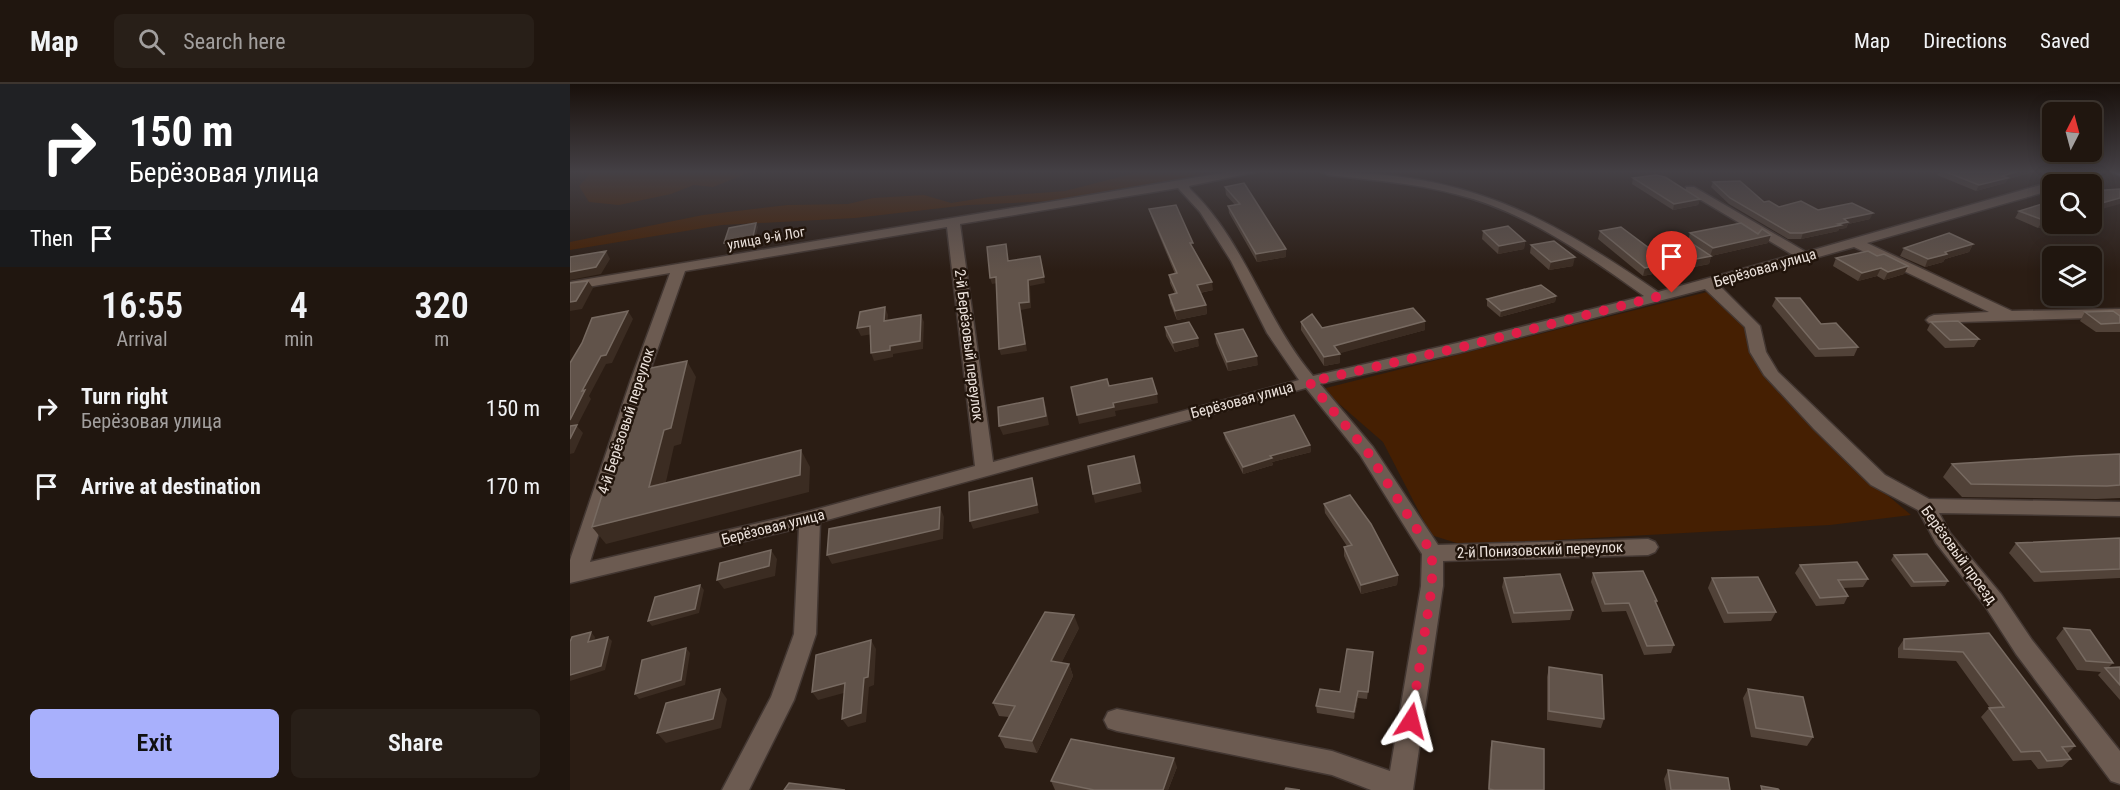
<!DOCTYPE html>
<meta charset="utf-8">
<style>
body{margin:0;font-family:"Roboto Condensed",sans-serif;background:#281f18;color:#f1f3f6;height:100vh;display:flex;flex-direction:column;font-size:22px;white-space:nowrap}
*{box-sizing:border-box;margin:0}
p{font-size:20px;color:#a29f9e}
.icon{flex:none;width:33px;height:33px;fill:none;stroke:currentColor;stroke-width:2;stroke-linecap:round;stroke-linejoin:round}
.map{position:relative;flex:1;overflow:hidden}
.sheet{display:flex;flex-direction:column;background:#20160f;width:570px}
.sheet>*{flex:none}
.top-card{background:#202124;color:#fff;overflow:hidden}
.needle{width:39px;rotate:6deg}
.fabs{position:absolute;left:1472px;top:18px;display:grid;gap:12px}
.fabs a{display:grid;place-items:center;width:60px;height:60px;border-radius:9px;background:#20160f;box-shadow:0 3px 15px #0003,0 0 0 2px #3d352f;font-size:30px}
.pin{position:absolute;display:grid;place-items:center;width:51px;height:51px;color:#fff;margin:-62px -26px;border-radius:50% 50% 50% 0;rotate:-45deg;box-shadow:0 0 6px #0007}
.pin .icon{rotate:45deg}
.me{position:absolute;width:66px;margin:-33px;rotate:9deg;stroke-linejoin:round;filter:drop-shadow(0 0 4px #0008)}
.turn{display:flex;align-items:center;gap:21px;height:126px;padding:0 30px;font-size:27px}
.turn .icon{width:78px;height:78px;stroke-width:2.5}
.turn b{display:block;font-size:42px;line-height:51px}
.then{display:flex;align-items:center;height:57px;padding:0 30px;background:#0003;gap:12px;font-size:22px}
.eta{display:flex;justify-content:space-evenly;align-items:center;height:102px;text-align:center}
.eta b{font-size:36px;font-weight:600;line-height:42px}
.primary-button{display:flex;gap:12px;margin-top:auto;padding:12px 30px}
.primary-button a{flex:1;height:69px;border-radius:9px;background:#a8b0fc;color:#111;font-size:24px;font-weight:600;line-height:69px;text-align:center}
.primary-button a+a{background:#281f18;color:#f1f3f6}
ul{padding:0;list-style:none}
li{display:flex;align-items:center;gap:18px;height:78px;padding:0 30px}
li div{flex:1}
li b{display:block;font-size:22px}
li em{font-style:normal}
header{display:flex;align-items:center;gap:36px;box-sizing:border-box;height:84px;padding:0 30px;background:#20160f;border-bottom:2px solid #3d352f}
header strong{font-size:28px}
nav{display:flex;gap:33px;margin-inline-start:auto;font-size:21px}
.search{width:420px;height:54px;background:#281f18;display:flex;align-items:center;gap:15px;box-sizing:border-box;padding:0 21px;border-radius:9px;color:#a29f9e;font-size:22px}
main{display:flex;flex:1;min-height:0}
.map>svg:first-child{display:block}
.green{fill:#451f02}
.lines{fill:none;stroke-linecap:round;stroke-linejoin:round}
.minor-casing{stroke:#433732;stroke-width:3}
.major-casing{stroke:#433732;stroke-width:3}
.minor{fill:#6c5b51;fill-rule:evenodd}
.major{fill:#7e7ca3;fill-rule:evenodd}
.wall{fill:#514238}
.shaded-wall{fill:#3b2c22}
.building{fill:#61534a;stroke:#776a61;stroke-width:1.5}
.route{stroke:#e11d48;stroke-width:10;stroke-dasharray:0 18}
.labels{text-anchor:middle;stroke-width:5;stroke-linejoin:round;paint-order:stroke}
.far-street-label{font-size:14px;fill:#ece2dc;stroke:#21140b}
.street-label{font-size:15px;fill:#ece2dc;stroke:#21140b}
</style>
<header>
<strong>Map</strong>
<div class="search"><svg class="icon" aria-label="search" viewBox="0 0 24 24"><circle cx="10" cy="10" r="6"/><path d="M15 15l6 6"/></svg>Search here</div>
<nav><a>Map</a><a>Directions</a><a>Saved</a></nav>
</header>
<main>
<section class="sheet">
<div class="top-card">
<div class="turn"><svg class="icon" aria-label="right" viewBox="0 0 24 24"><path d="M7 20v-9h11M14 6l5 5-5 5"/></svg><div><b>150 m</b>Берёзовая улица</div></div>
<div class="then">Then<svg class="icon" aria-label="arrive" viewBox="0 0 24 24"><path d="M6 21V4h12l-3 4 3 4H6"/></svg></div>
</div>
<div class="eta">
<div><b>16:55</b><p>Arrival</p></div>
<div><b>4</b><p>min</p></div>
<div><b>320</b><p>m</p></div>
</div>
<ul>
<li><svg class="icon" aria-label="right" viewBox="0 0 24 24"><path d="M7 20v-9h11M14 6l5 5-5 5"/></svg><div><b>Turn right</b><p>Берёзовая улица</p></div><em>150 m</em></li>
<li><svg class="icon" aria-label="arrive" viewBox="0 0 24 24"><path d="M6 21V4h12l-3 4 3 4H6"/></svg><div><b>Arrive at destination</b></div><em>170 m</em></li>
</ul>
<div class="primary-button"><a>Exit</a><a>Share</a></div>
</section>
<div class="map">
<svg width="1550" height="706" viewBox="0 0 1550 706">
<rect width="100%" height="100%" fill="#2b1d14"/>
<g class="green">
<path d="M 18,88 L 191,88 L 178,89 L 143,103 L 124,101 L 101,110 L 49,121 L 19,118 L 9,102 L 19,91 Z"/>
<path d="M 569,88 L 621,88 L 653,92 L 504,116 L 398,121 L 285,134 L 152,141 L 0,166 L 0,158 L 133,131 L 217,121 L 278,120 L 303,114 L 354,111 L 381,119 L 419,113 L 495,107 Z"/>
<path d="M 1141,207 L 1154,213 L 1239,340 L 1277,377 L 1341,431 L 1260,441 L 893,461 L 861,451 L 813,358 L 752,305 Z"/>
</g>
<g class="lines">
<defs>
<path id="minor" d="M 658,88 L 686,88 L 619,102 L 620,105 C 675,157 694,234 743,292 L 887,259 L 1074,212 C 1016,171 955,127 885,110 C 844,99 800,96 758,91 L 752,88 C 895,88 973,129 1088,208 L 1223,171 L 1116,107 L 1116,103 L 1124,103 L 1236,168 L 1516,88 L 1535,88 L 1498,100 L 1482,100 L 1482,106 L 1297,159 L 1442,227 L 1550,225 L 1550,233 L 1359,239 L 1356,236 L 1359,233 L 1364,231 L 1419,228 L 1284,163 L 1149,201 L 1190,242 L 1196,268 L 1208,288 L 1315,391 L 1359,415 L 1550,418 L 1550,432 L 1369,429 L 1380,449 L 1431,510 L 1462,556 L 1550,667 L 1550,700 L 1541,697 L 1446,570 L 1415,522 L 1366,459 L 1348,426 L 1301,401 L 1244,345 L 1194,291 L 1180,268 L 1175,243 L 1135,205 L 888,269 L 750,300 L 803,363 L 868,461 L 1078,455 L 1085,458 L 1088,463 L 1085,468 L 1078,471 L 873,477 L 873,502 L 843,706 L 801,706 L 762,691 L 547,647 L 538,644 L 534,636 L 538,628 L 547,625 L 762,667 L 820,687 L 851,502 L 852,470 L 790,371 L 736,304 L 250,438 L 246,550 L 224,616 L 179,706 L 152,706 L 201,613 L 224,550 L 229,444 L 0,499 L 0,476 L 60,298 L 100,189 L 0,206 L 0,198 ZM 608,104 L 630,128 L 661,177 L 697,249 L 729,296 L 423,378 L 390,140 ZM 377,143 L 405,382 L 240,427 L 20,478 L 76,298 L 115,187 Z"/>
<path id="major" d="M 1542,88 L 1550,88 L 1550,92 Z"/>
</defs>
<use href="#minor" class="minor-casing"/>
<use href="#major" class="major-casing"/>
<use href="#minor" class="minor"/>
<use href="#major" class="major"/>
</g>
<g class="wall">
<path d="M 1369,88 L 1461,88 L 1460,89 L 1438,95 L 1435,99 L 1406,107 L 1367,91 Z"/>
<path d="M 1063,94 L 1130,115 L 1128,121 L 1103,126 L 1062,100 Z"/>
<path d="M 1143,98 L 1194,118 L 1209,123 L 1248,126 L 1300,135 L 1278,140 L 1276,144 L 1269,145 L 1268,147 L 1231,155 L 1218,155 L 1159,120 L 1141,103 Z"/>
<path d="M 655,103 L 716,173 L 687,178 L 659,129 L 658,122 L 665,121 L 656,111 Z"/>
<path d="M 579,125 L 624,165 L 643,206 L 630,209 L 636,221 L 637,230 L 607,236 L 600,219 L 599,211 L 605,210 L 600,199 L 599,191 L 605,190 L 581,132 Z"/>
<path d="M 1449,127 L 1482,140 L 1484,140 L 1468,144 L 1445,134 Z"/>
<path d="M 913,147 L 955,157 L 954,165 L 928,170 L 912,155 Z"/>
<path d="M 1030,147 L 1097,187 L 1073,192 L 1028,155 Z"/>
<path d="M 1120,149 L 1198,159 L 1141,172 L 1139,180 L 1119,184 L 1101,172 L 1103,164 L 1122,160 L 1118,157 Z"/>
<path d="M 1403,160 L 1399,168 L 1375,175 L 1373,178 L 1355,183 L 1330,172 L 1334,164 Z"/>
<path d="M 961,161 L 1003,182 L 979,186 L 960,169 Z"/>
<path d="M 1307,172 L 1338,182 L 1334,190 L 1314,196 L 1307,192 L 1288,197 L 1263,182 L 1266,174 Z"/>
<path d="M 1477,200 L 1482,200 L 1482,212 L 1521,212 L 1526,215 L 1521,223 L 1493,224 L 1472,208 Z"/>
<path d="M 986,212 L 985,218 L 930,233 L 917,222 L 917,215 Z"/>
<path d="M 1206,214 L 1288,263 L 1284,272 L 1245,273 L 1202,222 Z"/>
<path d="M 1515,228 L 1550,232 L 1550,248 L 1526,248 L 1510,237 Z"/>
<path d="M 855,237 L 855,246 L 769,269 L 770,279 L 754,282 L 731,246 L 731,238 L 752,244 Z"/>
<path d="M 1361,238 L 1409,255 L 1404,263 L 1375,264 L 1357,246 Z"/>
<path d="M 595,243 L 629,262 L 605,268 L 596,252 Z"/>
<path d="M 645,250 L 688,281 L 658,287 L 646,259 Z"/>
<path d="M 654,349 L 740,361 L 741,368 L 702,378 L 703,381 L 673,390 L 655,355 Z"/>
<path d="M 1550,370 L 1550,414 L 1526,415 L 1392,413 L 1373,393 L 1382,380 Z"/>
<path d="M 754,420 L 828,491 L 827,501 L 791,510 L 774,472 L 774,463 L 777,462 L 755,429 Z"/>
<path d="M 1550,454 L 1550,494 L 1464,498 L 1439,469 L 1446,459 Z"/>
<path d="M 1324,471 L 1378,497 L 1375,502 L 1341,503 L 1321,476 Z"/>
<path d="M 1230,481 L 1298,495 L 1293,503 L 1273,504 L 1278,512 L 1274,520 L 1246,522 L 1225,489 Z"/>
<path d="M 1023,489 L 1087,517 L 1086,520 L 1104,561 L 1101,569 L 1074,571 L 1056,527 L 1032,528 L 1021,498 Z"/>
<path d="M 934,494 L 1003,526 L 1000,536 L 942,539 L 932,503 Z"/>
<path d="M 1142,494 L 1206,528 L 1201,537 L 1154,539 L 1138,504 Z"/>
<path d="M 509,544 L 491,579 L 499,580 L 503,592 L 467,669 L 435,664 L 429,652 L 439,633 L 429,632 L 423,619 Z"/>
<path d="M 1494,544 L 1543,579 L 1538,584 L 1550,583 L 1550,616 L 1528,591 L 1531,588 L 1507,586 L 1486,554 Z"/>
<path d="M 1419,549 L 1505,662 L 1497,670 L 1501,675 L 1492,683 L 1468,685 L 1461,676 L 1443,677 L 1411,633 L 1419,624 L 1420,624 L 1386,577 L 1328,574 L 1328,564 L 1334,555 Z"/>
<path d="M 803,568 L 797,615 L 788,614 L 784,635 L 747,629 L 746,622 L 770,608 Z"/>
<path d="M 979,583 L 1034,635 L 1031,644 L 977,636 L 977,593 Z"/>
<path d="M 1178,605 L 1243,653 L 1237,662 L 1181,653 L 1173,614 Z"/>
<path d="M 922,657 L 974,706 L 918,706 L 920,666 Z"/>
<path d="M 607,683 L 598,706 L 485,706 L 481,697 Z"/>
<path d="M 1098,686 L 1160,706 L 1096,706 L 1094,695 Z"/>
</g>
<g class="shaded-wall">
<path d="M 1446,88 L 1461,88 L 1460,89 L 1438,95 L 1435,99 L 1406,107 L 1409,101 L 1432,92 Z"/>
<path d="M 1550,114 L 1550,120 L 1521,128 L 1521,122 Z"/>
<path d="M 1130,115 L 1128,121 L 1103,126 L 1104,120 Z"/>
<path d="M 1303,129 L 1300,135 L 1278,140 L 1276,144 L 1269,145 L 1268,147 L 1231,155 L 1233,149 L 1274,135 Z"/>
<path d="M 1482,134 L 1482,140 L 1484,140 L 1468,144 L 1473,136 Z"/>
<path d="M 186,139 L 188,143 L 184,161 L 160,165 L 158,163 L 156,163 L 154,159 Z"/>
<path d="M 1201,151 L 1198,159 L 1141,172 L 1139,180 L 1119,184 L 1121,176 L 1140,172 L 1143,164 Z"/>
<path d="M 955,157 L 954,165 L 928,170 L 929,162 Z"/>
<path d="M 1403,160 L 1399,168 L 1375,175 L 1373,178 L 1355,183 L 1358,175 L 1375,168 Z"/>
<path d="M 716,165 L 716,173 L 687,178 L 686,170 Z"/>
<path d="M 36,167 L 40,175 L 31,190 L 0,196 L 0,188 Z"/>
<path d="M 470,172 L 475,199 L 460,202 L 461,224 L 451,226 L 457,267 L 431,271 L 429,265 L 449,219 L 458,196 Z"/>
<path d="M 1005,173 L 1003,182 L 979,186 L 981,178 Z"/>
<path d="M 1099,179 L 1097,187 L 1073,192 L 1075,184 Z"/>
<path d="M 1338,182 L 1334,190 L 1314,196 L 1318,188 Z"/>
<path d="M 1311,184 L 1307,192 L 1288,197 L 1292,189 Z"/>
<path d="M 426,193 L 428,199 L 422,200 L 420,194 Z"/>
<path d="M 18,197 L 23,204 L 12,225 L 0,227 L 0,218 Z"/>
<path d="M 642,198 L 643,206 L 628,209 L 627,201 Z"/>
<path d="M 986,212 L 985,218 L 930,233 L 931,227 Z"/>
<path d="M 636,221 L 637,230 L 607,236 L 605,227 Z"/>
<path d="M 315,223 L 318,231 L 317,244 L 314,237 Z"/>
<path d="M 58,227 L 63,235 L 42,279 L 36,280 L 19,312 L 21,315 L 7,342 L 13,349 L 4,369 L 0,370 L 0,336 L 12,307 L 31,272 Z"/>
<path d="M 351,231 L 354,238 L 353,265 L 323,270 L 323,273 L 304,277 L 301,269 L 320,262 Z"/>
<path d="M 855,237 L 855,246 L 764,271 L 764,262 Z"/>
<path d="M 300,242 L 303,250 L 291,252 L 287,244 Z"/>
<path d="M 628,254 L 629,262 L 605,268 L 603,259 Z"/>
<path d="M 770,270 L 770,279 L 754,282 L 754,273 Z"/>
<path d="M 687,272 L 688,281 L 658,287 L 657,278 Z"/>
<path d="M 117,277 L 126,293 L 111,360 L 104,362 L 91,420 L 79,403 L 94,346 Z"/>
<path d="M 587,310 L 588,319 L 545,327 L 546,332 L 509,340 L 507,331 L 543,319 Z"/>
<path d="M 473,314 L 476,323 L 479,341 L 433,351 L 429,342 Z"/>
<path d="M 740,361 L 741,368 L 702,378 L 703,381 L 673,390 L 673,383 L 700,372 Z"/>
<path d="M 231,366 L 240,383 L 239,408 L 36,460 L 22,443 Z"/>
<path d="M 462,394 L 464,402 L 469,429 L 403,445 L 400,437 Z"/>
<path d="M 570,399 L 572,408 L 525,419 L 523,410 Z"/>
<path d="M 370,423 L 374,433 L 373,455 L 262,480 L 257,471 Z"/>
<path d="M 201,466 L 207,475 L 205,492 L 154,505 L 147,496 Z"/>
<path d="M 828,491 L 827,501 L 791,510 L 791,501 Z"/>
<path d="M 130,501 L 134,506 L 129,529 L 82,542 L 78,537 Z"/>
<path d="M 504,531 L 509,544 L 486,590 L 481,577 Z"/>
<path d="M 21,548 L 25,553 L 23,563 L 18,558 Z"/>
<path d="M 38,553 L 42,557 L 35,586 L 0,597 L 0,591 Z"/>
<path d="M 301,556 L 306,565 L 304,601 L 299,603 L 296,638 L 278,643 L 272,635 L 294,594 Z"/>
<path d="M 116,564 L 120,569 L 115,601 L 69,615 L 65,610 Z"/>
<path d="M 499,580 L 503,592 L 467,669 L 462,657 Z"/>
<path d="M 275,599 L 281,607 L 248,616 L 242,608 Z"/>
<path d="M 150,605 L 157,615 L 151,644 L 96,659 L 87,649 Z"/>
<path d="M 788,607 L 788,614 L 784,635 L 784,628 Z"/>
<path d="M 604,674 L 607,683 L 598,706 L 593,706 Z"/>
</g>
<g class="building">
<path d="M 1376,88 L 1446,88 L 1432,92 L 1438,94 L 1409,101 Z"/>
<path d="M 1086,91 L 1095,93 L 1130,115 L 1104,120 L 1063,94 Z"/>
<path d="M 1170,97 L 1194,118 L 1199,117 L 1209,123 L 1231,117 L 1248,126 L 1282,119 L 1303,129 L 1274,135 L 1278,138 L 1268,140 L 1271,141 L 1233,149 L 1220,149 L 1160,114 L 1143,98 Z"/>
<path d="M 674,99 L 716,165 L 686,170 L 658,122 L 670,120 L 655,103 Z"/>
<path d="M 1550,105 L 1550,114 L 1521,122 L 1521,107 Z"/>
<path d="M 1482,117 L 1482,134 L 1473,136 L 1449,127 Z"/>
<path d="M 606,121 L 623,159 L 620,159 L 642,198 L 627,201 L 636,221 L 605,227 L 599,211 L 607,209 L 599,191 L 607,189 L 579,125 Z"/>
<path d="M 186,139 L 182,157 L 157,161 L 158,159 L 154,159 L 159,144 Z"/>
<path d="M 1171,139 L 1188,150 L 1192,145 L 1201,151 L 1143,164 L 1120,149 Z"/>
<path d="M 938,142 L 955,157 L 929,162 L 913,147 Z"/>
<path d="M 1051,143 L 1099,179 L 1075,184 L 1030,147 Z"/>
<path d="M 1379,149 L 1403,160 L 1375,168 L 1377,170 L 1358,175 L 1334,164 Z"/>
<path d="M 984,157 L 1005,173 L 981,178 L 961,161 Z"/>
<path d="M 436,160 L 438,177 L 470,172 L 474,193 L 458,196 L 459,218 L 449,219 L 455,260 L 429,265 L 426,193 L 420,194 L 417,163 Z"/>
<path d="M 1123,160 L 1141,172 L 1121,176 L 1103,164 Z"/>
<path d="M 36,167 L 26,183 L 0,188 L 0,173 Z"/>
<path d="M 1298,167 L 1307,172 L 1314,170 L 1338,182 L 1318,188 L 1311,184 L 1292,189 L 1266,174 Z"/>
<path d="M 18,197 L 6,217 L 0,218 L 0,199 Z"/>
<path d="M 971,201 L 986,212 L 931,227 L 917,215 Z"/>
<path d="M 1521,211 L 1526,215 L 1498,215 L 1493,212 Z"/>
<path d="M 1206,214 L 1230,214 L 1251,240 L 1266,239 L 1288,263 L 1249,265 Z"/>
<path d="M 315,223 L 314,237 L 351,231 L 350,257 L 320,262 L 320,266 L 301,269 L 300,242 L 287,244 L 290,228 Z"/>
<path d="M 843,224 L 855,237 L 764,262 L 770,270 L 754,273 L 731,238 L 742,230 L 752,244 Z"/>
<path d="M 58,227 L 36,271 L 31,272 L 12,307 L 15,306 L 0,336 L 0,279 L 12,259 L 22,234 Z"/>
<path d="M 1543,227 L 1550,232 L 1550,239 L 1531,240 L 1515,228 Z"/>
<path d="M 1388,237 L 1409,255 L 1380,256 L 1361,238 Z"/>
<path d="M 619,238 L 628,254 L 603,259 L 595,243 Z"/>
<path d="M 673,245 L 687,272 L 657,278 L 645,250 Z"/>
<path d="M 117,277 L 101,344 L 94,346 L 79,403 L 231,366 L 230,391 L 22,443 L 71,286 Z"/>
<path d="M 582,294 L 587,310 L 543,319 L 544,323 L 507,331 L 501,303 L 537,295 L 539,302 Z"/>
<path d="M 473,314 L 476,332 L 429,342 L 428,323 Z"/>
<path d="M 724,331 L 740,361 L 700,372 L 702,374 L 673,383 L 654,349 Z"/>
<path d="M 7,341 L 0,355 L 0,342 Z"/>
<path d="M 1550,370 L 1550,401 L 1537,402 L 1401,400 L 1382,380 L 1507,372 Z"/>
<path d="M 564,372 L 570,399 L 523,410 L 518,382 Z"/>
<path d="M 462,394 L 467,421 L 400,437 L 399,408 Z"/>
<path d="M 780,411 L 801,440 L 828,491 L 791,501 L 774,463 L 782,461 L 754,420 Z"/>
<path d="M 370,423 L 369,445 L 257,471 L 259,445 Z"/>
<path d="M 1550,454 L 1550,485 L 1471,488 L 1446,459 Z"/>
<path d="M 201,466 L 199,482 L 147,496 L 150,479 Z"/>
<path d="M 1357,470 L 1378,497 L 1344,498 L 1324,471 Z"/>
<path d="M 1287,478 L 1298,495 L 1268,496 L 1278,512 L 1250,514 L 1230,481 Z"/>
<path d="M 1073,487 L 1087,517 L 1085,517 L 1104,561 L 1077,562 L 1059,519 L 1035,520 L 1023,489 Z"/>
<path d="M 990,490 L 1003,526 L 944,529 L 934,494 Z"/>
<path d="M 1188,493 L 1206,528 L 1158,529 L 1142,494 Z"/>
<path d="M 130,501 L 125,525 L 78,537 L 85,513 Z"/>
<path d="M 475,528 L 504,531 L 481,577 L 499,580 L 462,657 L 429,652 L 445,622 L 423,619 Z"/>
<path d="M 1494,544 L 1520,546 L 1543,579 L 1516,577 Z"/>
<path d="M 21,548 L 18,558 L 38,553 L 31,582 L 0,591 L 0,558 L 2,553 Z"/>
<path d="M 1419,549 L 1505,662 L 1492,663 L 1501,675 L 1477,677 L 1470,667 L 1451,668 L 1419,624 L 1434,623 L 1393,568 L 1334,565 L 1334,555 Z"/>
<path d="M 301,556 L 298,593 L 294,594 L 291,629 L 272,635 L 275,599 L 242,608 L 246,571 Z"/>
<path d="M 116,564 L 111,596 L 65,610 L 72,576 Z"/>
<path d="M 777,565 L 803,568 L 798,608 L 788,607 L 784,628 L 746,622 L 750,605 L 770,608 Z"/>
<path d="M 979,583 L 1032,591 L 1034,635 L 979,627 Z"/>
<path d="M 1550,583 L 1550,601 L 1535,584 Z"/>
<path d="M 150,605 L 143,635 L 87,649 L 96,619 Z"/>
<path d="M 1178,605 L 1233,613 L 1243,653 L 1186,644 Z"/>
<path d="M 501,655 L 604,674 L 593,706 L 524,706 L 481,697 Z"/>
<path d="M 922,657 L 974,665 L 974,706 L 924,706 L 919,705 Z"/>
<path d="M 1098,686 L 1158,694 L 1160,706 L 1101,706 Z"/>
<path d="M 219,699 L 275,706 L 214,706 Z"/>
<path d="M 1191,702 L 1208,705 L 1209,706 L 1192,706 Z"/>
<path d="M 716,704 L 730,706 L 715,706 Z"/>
</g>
<linearGradient id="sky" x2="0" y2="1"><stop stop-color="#18100b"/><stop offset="0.47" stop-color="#444045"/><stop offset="1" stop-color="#444045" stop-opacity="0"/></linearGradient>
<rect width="1550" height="187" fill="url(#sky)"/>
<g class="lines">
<path class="route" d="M 841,637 L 862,502 L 862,469 L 797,367 L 739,298 L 888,264 L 1102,209"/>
</g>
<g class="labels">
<g class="far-street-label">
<text transform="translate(196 154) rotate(-10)" y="5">улица 9-й Лог</text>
</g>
<g class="street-label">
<text transform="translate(1195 184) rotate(-16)" y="5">Берёзовая улица</text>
<text transform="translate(399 261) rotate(83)" y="5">2-й Берёзовый переулок</text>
<text transform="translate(672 316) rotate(-15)" y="5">Берёзовая улица</text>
<text transform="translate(56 337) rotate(-72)" y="5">4-й Берёзовый переулок</text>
<text transform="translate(203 443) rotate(-14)" y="5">Берёзовая улица</text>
<text transform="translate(970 466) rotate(-2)" y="5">2-й Понизовский переулок</text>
<text transform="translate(1389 471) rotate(54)" y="5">Берёзовый проезд</text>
</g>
</g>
</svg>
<div class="fabs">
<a><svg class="needle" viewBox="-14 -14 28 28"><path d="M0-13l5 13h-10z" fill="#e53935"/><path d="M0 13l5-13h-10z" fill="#a29f9e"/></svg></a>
<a><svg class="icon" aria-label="search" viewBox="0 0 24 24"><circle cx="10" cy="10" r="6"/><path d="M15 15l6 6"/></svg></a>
<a><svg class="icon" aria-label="layers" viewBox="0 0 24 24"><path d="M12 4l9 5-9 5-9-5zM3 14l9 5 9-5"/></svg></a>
</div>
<div class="pin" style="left:1102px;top:209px;background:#d93025"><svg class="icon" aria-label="arrive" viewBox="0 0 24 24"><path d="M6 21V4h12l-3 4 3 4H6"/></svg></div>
<svg class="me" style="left:841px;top:637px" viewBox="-20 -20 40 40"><path d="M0-17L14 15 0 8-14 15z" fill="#e11d48" stroke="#fff" stroke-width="4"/></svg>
</div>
</main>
